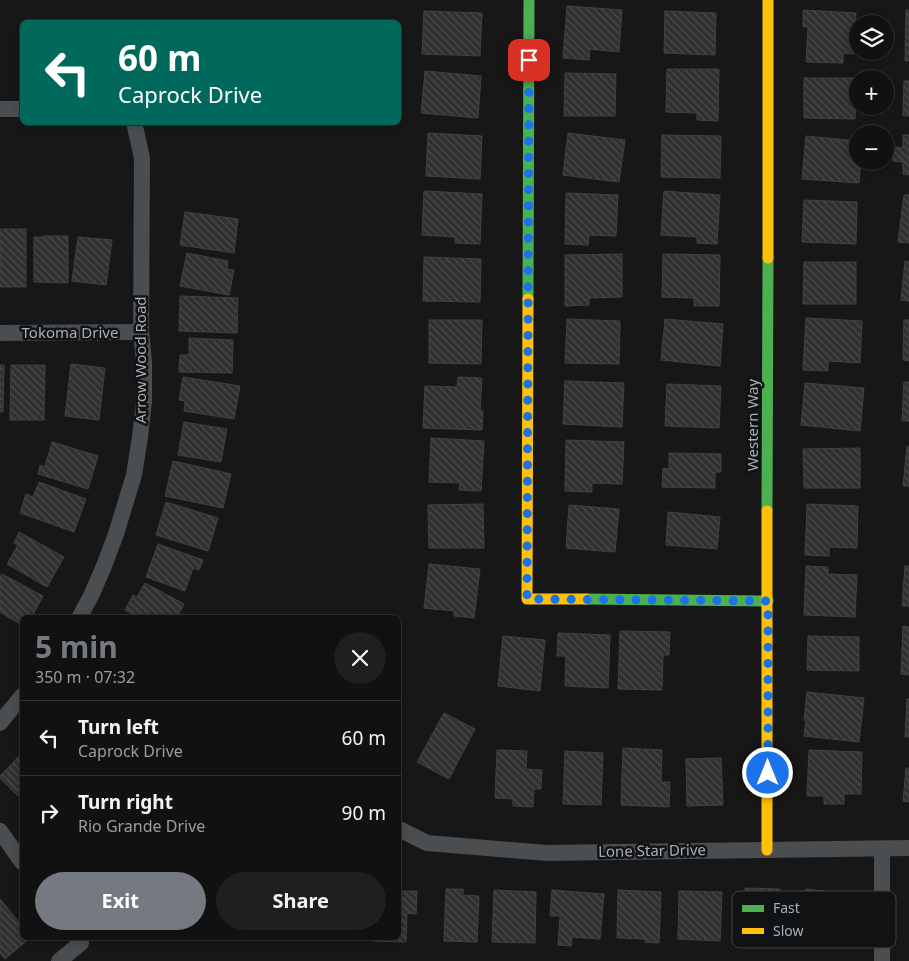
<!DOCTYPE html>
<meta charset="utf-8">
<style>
body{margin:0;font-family:"Noto Sans",sans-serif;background:#1e1f1f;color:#f1f3f6;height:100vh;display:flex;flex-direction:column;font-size:19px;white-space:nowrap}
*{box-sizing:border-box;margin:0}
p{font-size:16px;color:#9c9d9f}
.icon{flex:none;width:28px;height:28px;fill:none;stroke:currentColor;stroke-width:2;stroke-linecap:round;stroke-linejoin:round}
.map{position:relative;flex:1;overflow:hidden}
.details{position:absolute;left:20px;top:615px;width:381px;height:325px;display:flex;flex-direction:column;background:#111;border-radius:8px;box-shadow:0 2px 8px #0003,0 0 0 1px #303131}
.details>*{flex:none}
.banner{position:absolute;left:20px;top:20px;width:381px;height:105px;border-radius:8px;box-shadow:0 2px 8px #0003,0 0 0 1px #303131;background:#00695c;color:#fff;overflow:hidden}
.fabs{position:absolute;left:849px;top:15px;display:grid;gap:10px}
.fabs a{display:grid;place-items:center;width:45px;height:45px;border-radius:50%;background:#111;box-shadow:0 2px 8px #0003,0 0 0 1px #303131;font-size:25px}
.pin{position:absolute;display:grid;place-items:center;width:42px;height:42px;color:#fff;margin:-21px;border-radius:10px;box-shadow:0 2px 8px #0006}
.me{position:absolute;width:55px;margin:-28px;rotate:0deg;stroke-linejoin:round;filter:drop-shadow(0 0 4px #0008)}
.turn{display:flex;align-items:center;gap:18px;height:105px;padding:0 15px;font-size:22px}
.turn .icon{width:65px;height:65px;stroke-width:2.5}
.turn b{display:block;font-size:35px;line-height:42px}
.round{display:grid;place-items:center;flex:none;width:52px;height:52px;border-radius:26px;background:#1e1f1f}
.summary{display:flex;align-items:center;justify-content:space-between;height:85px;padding:0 15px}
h1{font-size:30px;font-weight:700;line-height:38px;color:#757a80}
.action{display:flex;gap:10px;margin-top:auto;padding:10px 15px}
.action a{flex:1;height:58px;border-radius:30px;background:#757a80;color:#fff;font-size:20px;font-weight:700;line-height:58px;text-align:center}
.action a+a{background:#1e1f1f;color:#f1f3f6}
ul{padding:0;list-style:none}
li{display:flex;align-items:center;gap:15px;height:75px;padding:0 15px;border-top:1px solid #303131}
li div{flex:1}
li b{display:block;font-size:19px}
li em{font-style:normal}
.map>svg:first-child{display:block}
.building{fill:url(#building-back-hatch);stroke:#3f4243}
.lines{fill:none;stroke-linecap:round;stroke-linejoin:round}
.street{stroke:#4b4e50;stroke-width:16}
.fast{stroke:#4caf50;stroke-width:11}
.slow{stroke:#ffc107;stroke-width:11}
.route{stroke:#1a73e8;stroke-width:9;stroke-dasharray:0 16.2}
.labels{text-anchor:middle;stroke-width:5;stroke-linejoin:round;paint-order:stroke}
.street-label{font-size:15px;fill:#a8b0b9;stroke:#111213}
.key{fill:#111213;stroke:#3e4145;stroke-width:1}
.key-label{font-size:14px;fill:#a8b0b9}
</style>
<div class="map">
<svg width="909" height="961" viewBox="0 0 909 961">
<defs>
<pattern id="building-back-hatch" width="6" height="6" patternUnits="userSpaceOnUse" patternTransform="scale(1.25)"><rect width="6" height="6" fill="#303031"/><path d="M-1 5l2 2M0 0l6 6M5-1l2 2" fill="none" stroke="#4b4b4d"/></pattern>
</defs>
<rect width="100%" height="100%" fill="#171717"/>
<g class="building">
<path d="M 567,6 L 622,10 L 619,52 L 590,49 L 589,60 L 563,58 Z"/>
<path d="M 803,10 L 856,13 L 854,54 L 843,53 L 843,63 L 806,62 L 808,27 L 803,27 Z"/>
<path d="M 906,10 L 909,10 L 909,61 L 905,61 Z"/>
<path d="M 424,11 L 482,13 L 480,56 L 422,54 Z"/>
<path d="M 665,11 L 716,13 L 715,55 L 664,53 Z"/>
<path d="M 667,69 L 719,69 L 718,121 L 697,120 L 697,113 L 666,112 Z"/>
<path d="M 425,71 L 481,76 L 478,118 L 421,113 Z"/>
<path d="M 565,73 L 616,74 L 615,116 L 564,116 Z"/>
<path d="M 804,78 L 856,78 L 855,119 L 804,118 Z"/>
<path d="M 904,81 L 909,81 L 909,116 L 903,116 Z"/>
<path d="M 428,133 L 482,136 L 480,179 L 426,176 Z"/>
<path d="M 568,133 L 625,140 L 619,182 L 563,175 Z"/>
<path d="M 662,135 L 721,136 L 720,178 L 661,177 Z"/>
<path d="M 903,135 L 909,135 L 909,175 L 903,174 L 903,162 L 893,161 L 894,147 L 903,148 Z"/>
<path d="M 806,136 L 858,141 L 858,161 L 861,161 L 859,183 L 802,179 Z"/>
<path d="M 424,191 L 482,194 L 480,244 L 455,243 L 455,237 L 422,235 Z"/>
<path d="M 664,191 L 720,195 L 717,244 L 697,243 L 697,237 L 661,235 Z"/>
<path d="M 566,193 L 618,195 L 616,236 L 589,235 L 588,245 L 565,244 Z"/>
<path d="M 904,195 L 909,195 L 909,243 L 898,242 Z"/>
<path d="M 804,200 L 857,202 L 856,244 L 802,242 Z"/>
<path d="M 185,212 L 238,219 L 234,253 L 180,245 Z"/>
<rect x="0" y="229" width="26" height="58"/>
<path d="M 44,236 L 68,236 L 68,283 L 34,282 L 34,237 L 44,237 Z"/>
<path d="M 78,237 L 112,240 L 106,285 L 72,281 Z"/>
<path d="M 187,253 L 228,261 L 227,269 L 234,270 L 229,295 L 180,286 Z"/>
<path d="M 622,254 L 622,297 L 589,298 L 589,305 L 565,306 L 565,255 Z"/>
<path d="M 663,254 L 720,255 L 719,306 L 694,306 L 694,298 L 662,297 Z"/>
<path d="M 424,257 L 481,259 L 480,302 L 423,301 Z"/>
<path d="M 905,261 L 909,262 L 909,301 L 901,300 Z"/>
<path d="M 804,262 L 856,262 L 856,304 L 803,304 Z"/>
<path d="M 180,296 L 238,298 L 237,333 L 179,331 Z"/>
<path d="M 806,318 L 862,321 L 860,363 L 828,361 L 828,371 L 803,370 Z"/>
<path d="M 567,319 L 620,321 L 619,364 L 565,363 Z"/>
<path d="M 665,319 L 723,324 L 720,366 L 661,360 Z"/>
<path d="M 429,320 L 482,320 L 481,364 L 429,363 Z"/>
<path d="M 904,320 L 909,320 L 909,361 L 903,360 Z"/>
<path d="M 189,338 L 233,340 L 232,373 L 179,372 L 180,355 L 189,355 Z"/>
<path d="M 71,364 L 105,368 L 99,420 L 65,416 Z"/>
<path d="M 0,365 L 4,365 L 3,412 L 0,412 Z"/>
<path d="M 11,365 L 45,365 L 44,420 L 10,420 Z"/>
<path d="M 183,377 L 240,386 L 234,419 L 184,411 L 185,401 L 179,400 Z"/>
<path d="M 458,377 L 482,378 L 480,410 L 483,411 L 482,430 L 423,428 L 425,386 L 457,387 Z"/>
<path d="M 565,381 L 624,383 L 622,427 L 563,424 Z"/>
<path d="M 904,382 L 909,382 L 909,421 L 902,421 Z"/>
<path d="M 805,383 L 864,388 L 860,431 L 801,425 Z"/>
<path d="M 667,384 L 721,386 L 719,428 L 665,426 Z"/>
<path d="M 184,422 L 227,429 L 221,462 L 178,455 Z"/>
<path d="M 431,438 L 484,441 L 481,491 L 459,490 L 460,483 L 429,482 Z"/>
<path d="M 566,440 L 624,442 L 622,484 L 592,483 L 592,492 L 565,491 Z"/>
<path d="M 52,442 L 98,456 L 88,489 L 38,474 L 40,465 L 45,467 Z"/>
<path d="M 907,446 L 909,447 L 909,486 L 903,486 Z"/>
<path d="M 860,448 L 860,488 L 804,488 L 803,449 Z"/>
<path d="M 669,453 L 721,454 L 721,472 L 715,472 L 715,488 L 662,487 L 663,468 L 669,469 Z"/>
<path d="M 173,461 L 231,474 L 223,508 L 165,496 Z"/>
<path d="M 39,482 L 86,499 L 74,532 L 20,513 L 26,494 L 33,497 Z"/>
<path d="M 166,502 L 218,518 L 208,551 L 156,535 Z"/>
<path d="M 483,504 L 484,548 L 429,548 L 428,505 Z"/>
<path d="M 807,504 L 858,506 L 857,548 L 829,547 L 829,556 L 805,555 Z"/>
<path d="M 569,505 L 619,509 L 615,552 L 566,548 Z"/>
<path d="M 668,512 L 720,517 L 717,549 L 666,545 Z"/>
<path d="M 19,532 L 64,557 L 47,587 L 7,564 L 18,545 L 14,543 Z"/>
<path d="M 158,544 L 203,560 L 199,570 L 193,568 L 185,591 L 146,577 Z"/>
<path d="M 429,564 L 480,569 L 474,618 L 454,616 L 454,611 L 424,608 Z"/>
<path d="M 806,566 L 828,567 L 828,574 L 857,575 L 855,617 L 804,615 Z"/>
<path d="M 905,566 L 909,566 L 909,606 L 902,606 Z"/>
<path d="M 2,574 L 43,596 L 31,618 L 22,618 L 22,625 L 0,612 L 0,577 Z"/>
<path d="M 145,583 L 184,604 L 179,614 L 183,616 L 182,618 L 139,618 L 125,610 L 133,595 L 137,597 Z"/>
<path d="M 903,626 L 909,627 L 909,675 L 901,674 Z"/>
<path d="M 620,631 L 670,632 L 669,655 L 663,655 L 662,690 L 618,689 Z"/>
<path d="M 558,633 L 610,635 L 608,688 L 565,686 L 566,656 L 557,656 Z"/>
<path d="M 503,636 L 545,640 L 540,691 L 498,686 Z"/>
<path d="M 808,636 L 859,637 L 859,671 L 807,670 Z"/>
<path d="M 807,692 L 864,698 L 859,742 L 804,736 L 806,720 L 804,720 Z"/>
<path d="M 907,699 L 909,699 L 909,737 L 905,737 Z"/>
<path d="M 444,713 L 475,729 L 449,779 L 417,762 Z"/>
<path d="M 623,748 L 662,750 L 661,782 L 670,782 L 669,807 L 621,805 Z"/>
<path d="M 497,750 L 527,751 L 526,769 L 542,770 L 541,789 L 534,789 L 533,807 L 513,806 L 513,799 L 495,798 Z"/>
<path d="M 809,750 L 862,752 L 861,794 L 844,794 L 844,804 L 824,804 L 824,796 L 807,796 Z"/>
<path d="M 565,751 L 603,753 L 601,805 L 563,804 Z"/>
<path d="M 22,753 L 22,800 L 0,778 L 0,776 Z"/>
<path d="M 721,758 L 723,805 L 687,806 L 686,759 Z"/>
<path d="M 906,768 L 909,768 L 909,802 L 903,801 Z"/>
<path d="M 745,888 L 780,889 L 778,944 L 743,943 Z"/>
<path d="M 446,889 L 463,889 L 463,895 L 479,896 L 477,942 L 444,941 Z"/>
<path d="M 806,889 L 841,893 L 835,944 L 800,940 Z"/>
<path d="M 494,890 L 536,892 L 535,943 L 492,942 Z"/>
<path d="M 552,890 L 604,894 L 600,939 L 572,937 L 571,946 L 558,945 L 560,916 L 550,916 Z"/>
<path d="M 618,890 L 661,892 L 659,943 L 645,942 L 645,939 L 617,938 Z"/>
<path d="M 399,891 L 417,891 L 416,914 L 407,913 L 406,942 L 373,941 L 373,938 L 399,938 Z"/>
<path d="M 679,891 L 722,892 L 720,941 L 678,939 Z"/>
<path d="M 0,899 L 22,926 L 22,938 L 30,938 L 5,959 L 0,953 Z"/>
</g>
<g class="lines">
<g class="street">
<path d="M 0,109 L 22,109"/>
<path d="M 0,333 L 141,332"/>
<path d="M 79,618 L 91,596 L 104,566 L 116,534 L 134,475 L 140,437 L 144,401 L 144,362 L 141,332 L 142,158 L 134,122"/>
<path d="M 0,723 L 22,696"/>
<path d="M 399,829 L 427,843 L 547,853 L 909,848"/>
<path d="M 0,831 L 22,862"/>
<path d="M 882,849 L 882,961"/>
<path d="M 59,961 L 81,943 L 77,938"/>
</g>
<g class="fast">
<path d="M 528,299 L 529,0"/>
<path d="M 767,511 L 768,258"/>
<path d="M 586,599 L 768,601"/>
</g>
<g class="slow">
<path d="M 768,258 L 768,0"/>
<path d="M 528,299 L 527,599 L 586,599"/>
<path d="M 767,850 L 767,511"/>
</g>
</g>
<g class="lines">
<path class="route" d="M 529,60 L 527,599 L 768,601 L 768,773"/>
</g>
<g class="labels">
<g class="street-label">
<text x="70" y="338">Tokoma Drive</text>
<text transform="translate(141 360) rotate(-90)" y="5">Arrow Wood Road</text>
<text transform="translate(753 425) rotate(-90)" y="5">Western Way</text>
<text transform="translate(652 851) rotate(-1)" y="5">Lone Star Drive</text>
</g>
</g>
<rect x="732" y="891" width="164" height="57" rx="8" class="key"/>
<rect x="742" y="905" width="22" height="7" fill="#4caf50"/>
<rect x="742" y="928" width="22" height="6" fill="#ffc107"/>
<g class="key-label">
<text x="773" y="913">Fast</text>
<text x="773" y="936">Slow</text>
</g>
</svg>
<div class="fabs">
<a><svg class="icon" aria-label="layers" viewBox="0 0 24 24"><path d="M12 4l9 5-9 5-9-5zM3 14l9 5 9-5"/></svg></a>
<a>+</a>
<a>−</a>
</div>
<div class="pin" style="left:529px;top:60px;background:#d93025"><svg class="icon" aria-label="arrive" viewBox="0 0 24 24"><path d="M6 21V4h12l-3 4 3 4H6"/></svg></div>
<svg class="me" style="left:768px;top:773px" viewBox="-20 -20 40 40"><circle r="17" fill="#1a73e8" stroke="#fff" stroke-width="3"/><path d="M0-11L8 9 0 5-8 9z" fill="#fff"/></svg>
<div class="banner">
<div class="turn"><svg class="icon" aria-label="left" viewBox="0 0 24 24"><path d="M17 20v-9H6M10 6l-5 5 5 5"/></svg><div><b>60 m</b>Caprock Drive</div></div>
</div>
<section class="details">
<div class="summary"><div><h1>5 min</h1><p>350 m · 07:32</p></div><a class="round"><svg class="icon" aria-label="close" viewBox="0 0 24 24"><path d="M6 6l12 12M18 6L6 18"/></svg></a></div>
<ul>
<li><svg class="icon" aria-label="left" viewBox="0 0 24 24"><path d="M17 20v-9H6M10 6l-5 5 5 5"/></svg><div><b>Turn left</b><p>Caprock Drive</p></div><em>60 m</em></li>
<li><svg class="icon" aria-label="right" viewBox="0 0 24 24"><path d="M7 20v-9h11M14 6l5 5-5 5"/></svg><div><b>Turn right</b><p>Rio Grande Drive</p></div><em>90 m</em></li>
</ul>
<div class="action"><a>Exit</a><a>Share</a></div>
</section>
</div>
